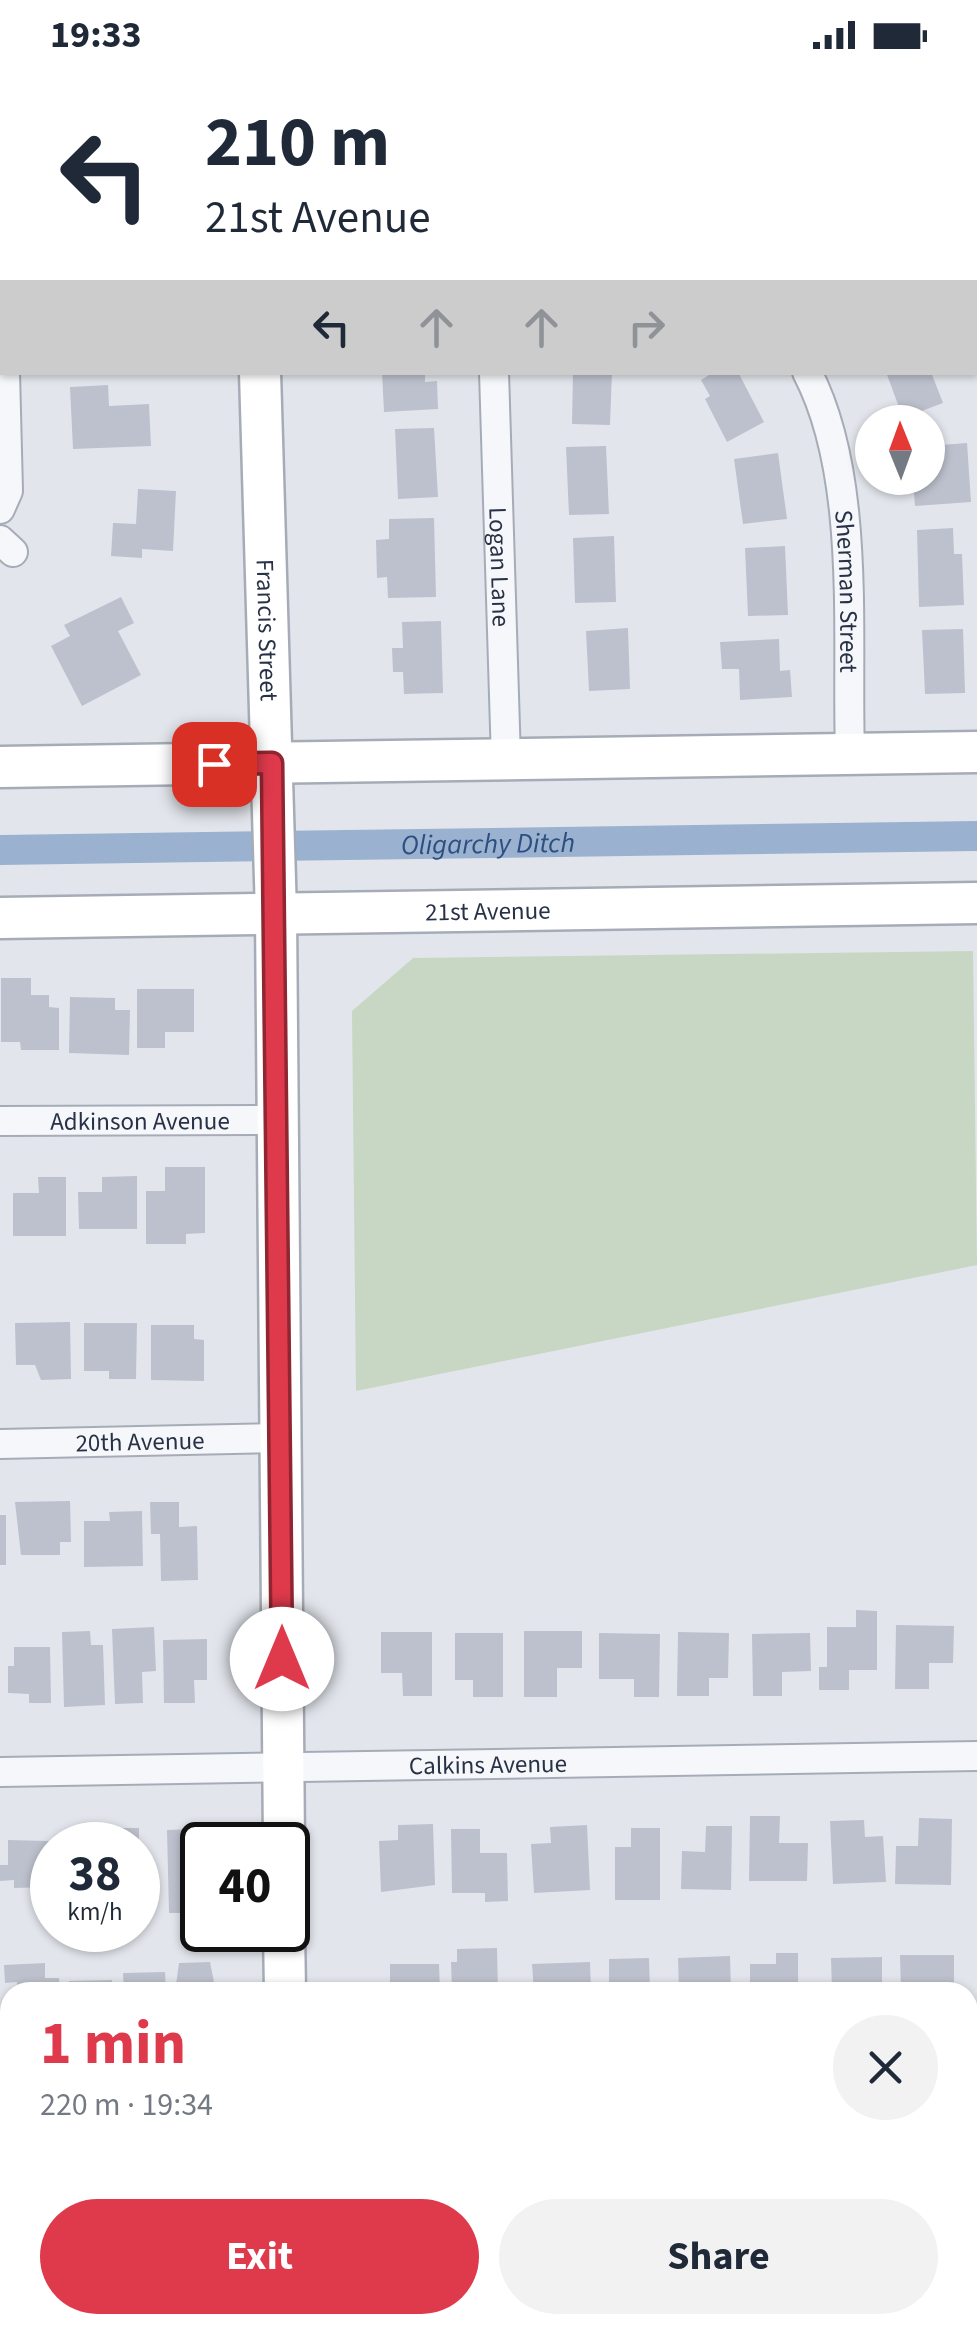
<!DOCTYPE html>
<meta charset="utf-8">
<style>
body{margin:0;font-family:"Source Sans 3",sans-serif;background:#f2f2f3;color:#1f2937;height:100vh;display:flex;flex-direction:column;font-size:38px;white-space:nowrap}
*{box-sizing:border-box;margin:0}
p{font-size:32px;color:#747a83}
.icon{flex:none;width:55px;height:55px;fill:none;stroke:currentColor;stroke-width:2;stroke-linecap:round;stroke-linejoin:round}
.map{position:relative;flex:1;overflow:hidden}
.panel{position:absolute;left:0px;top:1912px;width:978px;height:352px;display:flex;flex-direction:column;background:#fff;border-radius:30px 30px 0 0;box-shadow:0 2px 8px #0004}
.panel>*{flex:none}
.top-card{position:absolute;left:0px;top:0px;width:978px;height:305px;box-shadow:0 2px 8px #0004;background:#fff;color:#1f2937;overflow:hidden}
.needle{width:65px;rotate:359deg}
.buttons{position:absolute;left:855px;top:335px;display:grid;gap:20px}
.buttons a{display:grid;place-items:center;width:90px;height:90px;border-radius:50%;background:#fff;box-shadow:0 2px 8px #0004;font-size:50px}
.speed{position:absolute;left:30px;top:1752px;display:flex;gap:20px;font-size:50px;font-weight:700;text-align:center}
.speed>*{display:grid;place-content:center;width:130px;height:130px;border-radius:50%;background:#fff;box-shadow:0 2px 8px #0004;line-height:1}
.speed small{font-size:25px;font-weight:400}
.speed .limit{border:5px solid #111;border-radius:15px;background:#fff;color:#111}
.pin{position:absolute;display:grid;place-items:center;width:85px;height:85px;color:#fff;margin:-42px;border-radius:20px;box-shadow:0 5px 15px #0006}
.me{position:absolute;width:110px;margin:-55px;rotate:0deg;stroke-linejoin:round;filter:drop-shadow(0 0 8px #0008)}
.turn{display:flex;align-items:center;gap:35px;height:210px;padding:0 40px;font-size:45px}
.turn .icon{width:130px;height:130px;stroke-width:2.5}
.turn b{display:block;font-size:70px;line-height:85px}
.lanes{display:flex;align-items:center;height:95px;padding:0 40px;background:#0003;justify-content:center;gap:50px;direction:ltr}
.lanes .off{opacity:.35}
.round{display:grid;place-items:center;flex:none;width:105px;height:105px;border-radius:52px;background:#f2f2f3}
.headline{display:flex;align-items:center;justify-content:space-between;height:170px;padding:0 40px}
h1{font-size:60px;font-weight:700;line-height:75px;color:#de3a4c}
.button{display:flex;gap:20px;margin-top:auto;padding:20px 40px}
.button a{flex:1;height:115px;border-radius:60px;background:#de3a4c;color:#fff;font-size:40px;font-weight:700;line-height:115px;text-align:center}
.button a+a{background:#f2f2f3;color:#1f2937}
.status{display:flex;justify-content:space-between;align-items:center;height:70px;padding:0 50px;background:#fff;direction:ltr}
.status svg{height:28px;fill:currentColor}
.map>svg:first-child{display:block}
.green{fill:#c7d7c3}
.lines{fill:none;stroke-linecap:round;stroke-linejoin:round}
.canal{stroke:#9ab2d0;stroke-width:30}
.building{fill:#bcc1cd}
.street-casing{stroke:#a6acb7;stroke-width:32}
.secondary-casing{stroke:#a6acb7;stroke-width:45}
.street{stroke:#f6f7fa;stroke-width:28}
.secondary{stroke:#fff;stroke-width:40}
.route-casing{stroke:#902631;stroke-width:25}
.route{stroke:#de3a4c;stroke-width:18}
.labels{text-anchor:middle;stroke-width:9;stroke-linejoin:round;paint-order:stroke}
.street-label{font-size:25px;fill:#283247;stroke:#f3f5f9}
.water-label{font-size:28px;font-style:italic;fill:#2d4e80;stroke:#f3f5f9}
</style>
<div class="status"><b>19:33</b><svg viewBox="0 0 49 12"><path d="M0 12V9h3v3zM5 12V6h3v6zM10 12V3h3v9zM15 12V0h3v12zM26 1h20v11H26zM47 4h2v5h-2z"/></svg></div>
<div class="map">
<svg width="977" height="2264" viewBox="0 0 977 2264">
<rect width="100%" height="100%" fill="#e2e6ec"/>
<path class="green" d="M 973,881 L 977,1195 L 356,1321 L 352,941 L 413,888 Z"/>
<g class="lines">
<path class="canal" id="s1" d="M 0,780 L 977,766"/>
</g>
<g class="building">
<path d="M 382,302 L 425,302 L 425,312 L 437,311 L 438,339 L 384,342 Z"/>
<path d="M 573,302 L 612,302 L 610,355 L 572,354 Z"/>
<path d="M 714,302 L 738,302 L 764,352 L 727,372 L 705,329 L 710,326 L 701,310 Z"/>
<path d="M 886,302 L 931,302 L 943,333 L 903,348 Z"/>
<path d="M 108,315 L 109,336 L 149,334 L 151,376 L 73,379 L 70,317 Z"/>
<path d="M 434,358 L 438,427 L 398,429 L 395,359 Z"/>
<path d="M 967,373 L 971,432 L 915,436 L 913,408 L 928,408 L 928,376 Z"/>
<path d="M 606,376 L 609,444 L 569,445 L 566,377 Z"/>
<path d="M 778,383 L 787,449 L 743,454 L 734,389 Z"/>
<path d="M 138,419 L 176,421 L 173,481 L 142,479 L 142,488 L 111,486 L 113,453 L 136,454 Z"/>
<path d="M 434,448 L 436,527 L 388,528 L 387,507 L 377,508 L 376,470 L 389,469 L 389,449 Z"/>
<path d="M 953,458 L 954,484 L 962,484 L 964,535 L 919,537 L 917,460 Z"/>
<path d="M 614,466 L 616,532 L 575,533 L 573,468 Z"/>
<path d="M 785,476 L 788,545 L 748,546 L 745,478 Z"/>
<path d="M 121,527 L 134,553 L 118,561 L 141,605 L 82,636 L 51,576 L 70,566 L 64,555 Z"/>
<path d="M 441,551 L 443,623 L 404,624 L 403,602 L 393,602 L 392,578 L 403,578 L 402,552 Z"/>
<path d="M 628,558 L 630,619 L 589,621 L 586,561 Z"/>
<path d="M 963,559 L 965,623 L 925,624 L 922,560 Z"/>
<path d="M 779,569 L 780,601 L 790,600 L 792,627 L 740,630 L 739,599 L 722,599 L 720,572 Z"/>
<path d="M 1,908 L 31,908 L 31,925 L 49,925 L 49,937 L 59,938 L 59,980 L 21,980 L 20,972 L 1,972 Z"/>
<path d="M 137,919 L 194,919 L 194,962 L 165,962 L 165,978 L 137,978 Z"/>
<path d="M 70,927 L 115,928 L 115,940 L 130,940 L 129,985 L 69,983 Z"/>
<path d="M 165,1097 L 205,1097 L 205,1163 L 186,1164 L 186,1174 L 146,1174 L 146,1121 L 165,1121 Z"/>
<path d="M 137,1106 L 137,1159 L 79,1159 L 78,1122 L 102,1122 L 102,1107 Z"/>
<path d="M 38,1107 L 66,1107 L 66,1166 L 13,1166 L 13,1123 L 39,1123 Z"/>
<path d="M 70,1252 L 71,1309 L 41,1310 L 35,1295 L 16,1295 L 15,1253 Z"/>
<path d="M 84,1253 L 137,1253 L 136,1309 L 109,1309 L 109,1301 L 84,1301 Z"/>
<path d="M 151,1255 L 194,1255 L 194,1269 L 204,1270 L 204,1311 L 151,1310 Z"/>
<path d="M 70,1431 L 71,1472 L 60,1472 L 60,1485 L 21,1485 L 15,1432 Z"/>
<path d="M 150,1432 L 179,1432 L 179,1457 L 197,1456 L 198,1510 L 161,1511 L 160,1464 L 151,1464 Z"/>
<path d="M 142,1441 L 143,1496 L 84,1497 L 84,1451 L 110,1451 L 109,1442 Z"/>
<rect x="0" y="1445" width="6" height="50"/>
<path d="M 856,1540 L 877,1541 L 877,1600 L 849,1600 L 849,1620 L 819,1620 L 819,1597 L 827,1597 L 827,1557 L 856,1557 Z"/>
<path d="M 896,1555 L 954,1556 L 953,1593 L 929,1593 L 929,1619 L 895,1619 Z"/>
<path d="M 154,1557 L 156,1601 L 142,1602 L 143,1633 L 115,1634 L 112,1559 Z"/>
<path d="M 90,1561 L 91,1575 L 103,1575 L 105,1635 L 64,1637 L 62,1562 Z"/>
<path d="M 524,1561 L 582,1561 L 582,1598 L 557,1598 L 557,1627 L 524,1627 Z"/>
<path d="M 381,1562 L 432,1562 L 432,1626 L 403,1626 L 402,1603 L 381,1603 Z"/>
<path d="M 678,1562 L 729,1563 L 728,1608 L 709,1608 L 709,1626 L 677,1626 Z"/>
<path d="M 455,1563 L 503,1563 L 503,1627 L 473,1627 L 473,1610 L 455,1610 Z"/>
<path d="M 599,1563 L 660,1564 L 659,1627 L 634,1627 L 634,1609 L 599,1609 Z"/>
<path d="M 810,1563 L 811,1601 L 782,1602 L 782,1626 L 753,1626 L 752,1564 Z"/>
<path d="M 207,1569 L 207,1610 L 194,1610 L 195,1633 L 164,1633 L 163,1570 Z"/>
<path d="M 14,1577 L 50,1577 L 51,1633 L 29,1633 L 29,1624 L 8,1623 L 8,1596 L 14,1596 Z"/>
<path d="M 750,1746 L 780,1746 L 779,1773 L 808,1773 L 807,1811 L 749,1811 Z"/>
<path d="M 919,1748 L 952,1749 L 951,1815 L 895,1814 L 896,1776 L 918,1776 Z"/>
<path d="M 864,1750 L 865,1767 L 883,1766 L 886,1812 L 833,1814 L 830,1751 Z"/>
<path d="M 433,1754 L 435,1815 L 381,1822 L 379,1771 L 398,1770 L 398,1755 Z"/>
<path d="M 587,1755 L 590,1820 L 534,1823 L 531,1774 L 551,1773 L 550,1757 Z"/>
<path d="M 706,1756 L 732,1756 L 731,1820 L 681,1819 L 682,1781 L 705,1782 Z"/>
<rect x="113" y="1758" width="26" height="17"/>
<path d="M 631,1758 L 660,1758 L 660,1830 L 615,1830 L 615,1777 L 631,1777 Z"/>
<path d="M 194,1759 L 195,1789 L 202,1789 L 202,1834 L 197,1834 L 197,1843 L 169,1843 L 167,1760 Z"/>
<path d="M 451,1759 L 480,1759 L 480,1783 L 507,1783 L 508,1831 L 485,1832 L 485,1823 L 452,1823 Z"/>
<path d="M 103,1760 L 104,1775 L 62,1775 L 62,1761 Z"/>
<path d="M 8,1770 L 49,1771 L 49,1817 L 14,1818 L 14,1810 L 0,1811 L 0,1795 L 8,1795 Z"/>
<path d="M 138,1789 L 154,1789 L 156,1834 L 138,1834 Z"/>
<path d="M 497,1878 L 498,1922 L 452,1922 L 451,1892 L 457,1892 L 457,1879 Z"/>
<path d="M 776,1883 L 798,1883 L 798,1922 L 750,1922 L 750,1894 L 776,1894 Z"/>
<path d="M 900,1885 L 954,1885 L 954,1921 L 901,1922 Z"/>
<path d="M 730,1886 L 731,1922 L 679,1922 L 678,1888 Z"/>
<path d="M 882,1887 L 882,1918 L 888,1922 L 832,1922 L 831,1888 Z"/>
<path d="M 649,1888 L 650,1922 L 609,1922 L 609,1889 Z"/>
<path d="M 210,1892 L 216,1922 L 175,1922 L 179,1893 Z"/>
<path d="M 590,1892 L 591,1922 L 534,1922 L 532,1894 Z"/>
<path d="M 45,1893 L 45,1908 L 59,1908 L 60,1922 L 17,1922 L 17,1912 L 5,1913 L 4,1895 Z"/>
<path d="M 390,1894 L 439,1894 L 440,1922 L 390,1922 Z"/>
<path d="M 165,1902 L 166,1922 L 124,1922 L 123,1903 Z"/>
<path d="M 112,1910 L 113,1922 L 69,1922 L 69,1911 Z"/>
<path d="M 0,2104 L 4,2104 L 5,2152 L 0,2152 Z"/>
<path d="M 0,2239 L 10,2239 L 11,2264 L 0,2264 Z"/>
<path d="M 21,2255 L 60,2255 L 61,2264 L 21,2264 Z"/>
<path d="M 75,2255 L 113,2255 L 114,2264 L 76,2264 Z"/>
<rect x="125" y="2255" width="42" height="9"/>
<path d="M 183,2255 L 218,2255 L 218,2264 L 179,2264 Z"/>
<rect x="389" y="2255" width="51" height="9"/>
<path d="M 457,2255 L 512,2255 L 513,2259 L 457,2264 Z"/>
<rect x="537" y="2255" width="46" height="9"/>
<rect x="609" y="2255" width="54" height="9"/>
<path d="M 688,2255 L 736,2255 L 737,2264 L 689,2264 Z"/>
<rect x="755" y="2255" width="56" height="9"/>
<path d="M 835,2255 L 892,2255 L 892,2264 L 836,2264 Z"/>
<rect x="910" y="2255" width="52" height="9"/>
</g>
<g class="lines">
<defs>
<g id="street">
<path d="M 655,0 L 656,2"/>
<path d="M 0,153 L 2,234"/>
<path id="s2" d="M 494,302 L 506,690"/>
<path id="s3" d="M 807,302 C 862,407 846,567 850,684"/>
<path d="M 0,439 L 8,421 L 5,302"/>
<path d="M 0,470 L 13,482"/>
<path id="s4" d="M 0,1051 L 278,1050"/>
<path id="s5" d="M 0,1374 L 280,1368"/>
<path id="s6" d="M 0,1702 L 977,1686"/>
<path d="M 0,2040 L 10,2040"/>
</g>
<g id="secondary">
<path d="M 251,0 L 251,2"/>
<path id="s7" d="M 260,302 L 276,844 L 284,1775"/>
<path d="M 0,697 L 977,682"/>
<path id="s8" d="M 0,848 L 977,833"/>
<path d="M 284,1860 L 285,1922"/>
<path d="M 968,2027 L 977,2027"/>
<path d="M 288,2255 L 288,2264"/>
</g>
</defs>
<use href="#street" class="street-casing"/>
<use href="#secondary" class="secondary-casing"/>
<use href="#street" class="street"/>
<use href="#secondary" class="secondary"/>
</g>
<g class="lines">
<defs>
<path id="route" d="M 214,694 L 272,693 L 282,1589"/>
</defs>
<use href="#route" class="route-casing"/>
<use href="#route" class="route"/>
</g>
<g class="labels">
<g class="street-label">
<text dy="9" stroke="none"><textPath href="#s2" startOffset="195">Logan Lane</textPath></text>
<text dy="9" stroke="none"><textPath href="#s3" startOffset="225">Sherman Street</textPath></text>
<text dy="9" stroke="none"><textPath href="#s7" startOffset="258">Francis Street</textPath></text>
<text dy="9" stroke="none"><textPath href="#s8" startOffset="488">21st Avenue</textPath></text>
<text dy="9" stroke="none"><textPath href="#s4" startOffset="140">Adkinson Avenue</textPath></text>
<text dy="9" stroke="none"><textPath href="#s5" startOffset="140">20th Avenue</textPath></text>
<text dy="9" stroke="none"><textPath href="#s6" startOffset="488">Calkins Avenue</textPath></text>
</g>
<g class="water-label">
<text dy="10" stroke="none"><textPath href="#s1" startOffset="488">Oligarchy Ditch</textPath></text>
</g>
</g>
</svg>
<div class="buttons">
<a><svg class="needle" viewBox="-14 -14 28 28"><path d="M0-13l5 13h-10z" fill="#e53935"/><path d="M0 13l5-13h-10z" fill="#747a83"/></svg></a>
</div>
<div class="speed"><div>38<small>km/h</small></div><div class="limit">40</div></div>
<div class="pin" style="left:214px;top:694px;background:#d93025"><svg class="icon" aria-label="arrive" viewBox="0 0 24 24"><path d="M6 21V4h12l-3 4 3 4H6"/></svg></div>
<svg class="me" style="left:282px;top:1589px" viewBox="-20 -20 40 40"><circle r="19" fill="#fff"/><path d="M0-13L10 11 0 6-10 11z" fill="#de3a4c"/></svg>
<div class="top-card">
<div class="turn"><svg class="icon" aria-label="left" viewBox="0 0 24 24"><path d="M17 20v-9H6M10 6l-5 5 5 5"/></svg><div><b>210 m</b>21st Avenue</div></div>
<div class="lanes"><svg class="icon" aria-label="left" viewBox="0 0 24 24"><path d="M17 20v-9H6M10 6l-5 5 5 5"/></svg><svg class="icon off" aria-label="ahead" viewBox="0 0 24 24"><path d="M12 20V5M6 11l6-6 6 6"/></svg><svg class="icon off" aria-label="ahead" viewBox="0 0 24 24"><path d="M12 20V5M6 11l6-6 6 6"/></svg><svg class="icon off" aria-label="right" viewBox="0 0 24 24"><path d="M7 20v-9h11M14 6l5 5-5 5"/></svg></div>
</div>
<section class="panel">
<div class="headline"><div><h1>1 min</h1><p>220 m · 19:34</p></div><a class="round"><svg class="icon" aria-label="close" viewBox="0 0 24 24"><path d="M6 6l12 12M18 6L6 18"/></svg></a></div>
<div class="button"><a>Exit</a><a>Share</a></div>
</section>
</div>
